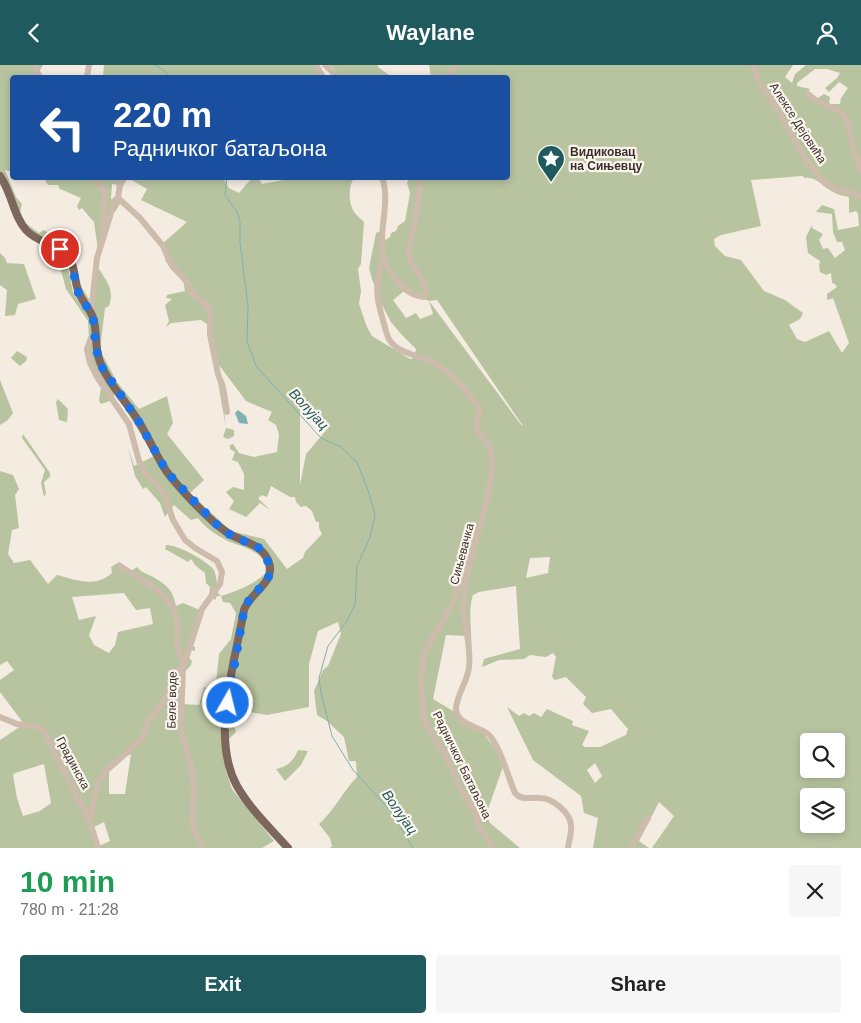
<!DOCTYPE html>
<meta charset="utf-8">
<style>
body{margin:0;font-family:Helvetica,sans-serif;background:#f6f6f6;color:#222;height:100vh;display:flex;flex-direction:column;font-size:19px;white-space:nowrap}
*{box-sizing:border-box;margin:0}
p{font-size:16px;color:#767676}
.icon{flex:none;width:28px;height:28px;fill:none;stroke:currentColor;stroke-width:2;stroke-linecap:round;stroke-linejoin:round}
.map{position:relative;height:783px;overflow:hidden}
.panel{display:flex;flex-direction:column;background:#fff;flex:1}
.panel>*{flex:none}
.banner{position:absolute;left:10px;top:10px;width:500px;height:105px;border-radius:5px;box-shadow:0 2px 8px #0003;background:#1a4fa0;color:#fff;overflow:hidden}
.tools{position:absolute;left:800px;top:668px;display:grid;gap:10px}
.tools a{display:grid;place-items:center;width:45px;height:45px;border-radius:5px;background:#fff;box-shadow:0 2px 8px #0003;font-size:25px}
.pin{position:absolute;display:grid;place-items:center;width:42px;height:42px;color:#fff;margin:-21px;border:2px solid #fff;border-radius:50%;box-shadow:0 1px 5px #0007}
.me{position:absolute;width:55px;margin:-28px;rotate:8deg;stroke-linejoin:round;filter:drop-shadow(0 0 4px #0008)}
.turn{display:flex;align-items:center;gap:18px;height:105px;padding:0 20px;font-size:22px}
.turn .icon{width:65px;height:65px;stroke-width:2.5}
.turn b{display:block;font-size:35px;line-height:42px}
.round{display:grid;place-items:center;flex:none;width:52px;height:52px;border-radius:5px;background:#f6f6f6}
.head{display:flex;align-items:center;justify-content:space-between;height:85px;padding:0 20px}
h1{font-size:30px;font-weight:700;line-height:38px;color:#1e9e55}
.button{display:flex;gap:10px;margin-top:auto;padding:10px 20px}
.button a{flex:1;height:58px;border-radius:5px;background:#1f5a5e;color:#fff;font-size:20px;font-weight:700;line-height:58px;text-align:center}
.button a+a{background:#f6f6f6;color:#222}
header{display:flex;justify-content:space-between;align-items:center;height:65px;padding:0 20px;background:#1f5a5e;color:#fff;font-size:22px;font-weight:700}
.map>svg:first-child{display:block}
.green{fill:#b8c4a0;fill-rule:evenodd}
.water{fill:#7fb0b2}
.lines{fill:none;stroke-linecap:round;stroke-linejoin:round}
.stream{stroke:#7fb0b2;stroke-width:1}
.minor{stroke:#cdbbac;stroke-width:6}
.major{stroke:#7d675c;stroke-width:8}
.route{stroke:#1a73e8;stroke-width:9;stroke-dasharray:0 16.2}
.labels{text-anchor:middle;stroke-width:4.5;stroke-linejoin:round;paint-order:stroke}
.street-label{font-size:12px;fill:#3b302b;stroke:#fbf5ee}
.poi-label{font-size:12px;font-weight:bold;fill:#3b302b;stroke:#fbf5ee;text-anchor:start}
.water-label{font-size:14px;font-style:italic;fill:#1f5a5e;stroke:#fbf5ee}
</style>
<header><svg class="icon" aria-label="back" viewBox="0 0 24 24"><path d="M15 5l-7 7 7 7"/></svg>Waylane<svg class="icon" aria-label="person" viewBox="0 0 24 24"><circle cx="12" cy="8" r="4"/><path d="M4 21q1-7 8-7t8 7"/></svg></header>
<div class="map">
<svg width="861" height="783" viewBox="0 0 861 783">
<rect width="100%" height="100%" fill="#f4ebe1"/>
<g class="green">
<path d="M 0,0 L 43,0 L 37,10 L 39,12 L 12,12 L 12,107 L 5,105 L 16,132 L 22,139 L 20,147 L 7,116 L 0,106 Z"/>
<path d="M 104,0 L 313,0 L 322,12 L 103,12 Z"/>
<path d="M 330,0 L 378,0 L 378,2 L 392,12 L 342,12 Z"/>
<path d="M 429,0 L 793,0 L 785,12 L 792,18 L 795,9 L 806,0 L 861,0 L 861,783 L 652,783 L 674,751 L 659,737 L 639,776 L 649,783 L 593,783 L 598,753 L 584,748 L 581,731 L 533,695 L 507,642 L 519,651 L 524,648 L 529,651 L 534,648 L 541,652 L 547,644 L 573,656 L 572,660 L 589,666 L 582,680 L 585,682 L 600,682 L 626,670 L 628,664 L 611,644 L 592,648 L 583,639 L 586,632 L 566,612 L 555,615 L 552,612 L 556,592 L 553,588 L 546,592 L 530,590 L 524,594 L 499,595 L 482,602 L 484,594 L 520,584 L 516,521 L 479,527 L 473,530 C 467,546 473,570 471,588 L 469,571 L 446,570 L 433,634 L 453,646 L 483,668 L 505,696 L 486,750 L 490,758 L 520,783 L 330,783 L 332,781 L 330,773 L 319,759 C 334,746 343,726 357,712 L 356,696 L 349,696 L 344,672 L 327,656 L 317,650 L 314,626 L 323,605 L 328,601 L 341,569 L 338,557 L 318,566 L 309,599 L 309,642 L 267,650 L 244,646 L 241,642 L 233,658 L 236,667 L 229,674 L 230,696 L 233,711 L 225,703 L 232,724 L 274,776 L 262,783 L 0,783 L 0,675 L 24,659 L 0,627 L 0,615 L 14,605 L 7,596 L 0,600 L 0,406 L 13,410 L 19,424 L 15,430 L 19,463 L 12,465 L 8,489 L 14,498 L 30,495 L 48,519 L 57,510 C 76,515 96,523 112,508 L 111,502 L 119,497 L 131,506 L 137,502 C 141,507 145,508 151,511 C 167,520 172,523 176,541 L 183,538 L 200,545 L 192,581 L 195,582 L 195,586 L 191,585 L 188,592 L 192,596 L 191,600 L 187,605 L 182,601 L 181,639 L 199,640 L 204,622 L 210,624 L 216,618 L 219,589 L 231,574 L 236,548 L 230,538 L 223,537 L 221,531 L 217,531 L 215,535 L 209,531 L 210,522 L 206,518 L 205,508 L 196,501 L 191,494 L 188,497 L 165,484 L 166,480 C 176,479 208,496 214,505 C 217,511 217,522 218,528 L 221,531 C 238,526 253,520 266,508 C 265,504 266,499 264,496 C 257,485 241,481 230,477 C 219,472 205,463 198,453 L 191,455 L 174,440 L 165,452 L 160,438 L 146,422 L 143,424 L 135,411 L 128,382 L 134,401 L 154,391 L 115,327 L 113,335 L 101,339 L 99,336 L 101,322 L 86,290 L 89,272 L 88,256 L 66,224 L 57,191 L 63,192 L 68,201 L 73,228 L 87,248 L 85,234 L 79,218 L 92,239 L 97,201 C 106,215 115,225 109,241 L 105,243 L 100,285 L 117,317 L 139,344 L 167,331 L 173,358 L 167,369 L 204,415 L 190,428 L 231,466 L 264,474 L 287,504 L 303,493 L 305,487 L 322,469 L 319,463 L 319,457 L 316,457 L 312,446 L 306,441 L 301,442 L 296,437 L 295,432 L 290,432 L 271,421 L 267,432 L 262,430 L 258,433 L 270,445 L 260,438 L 246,452 L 229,444 L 234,436 L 226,427 L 233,422 L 244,425 L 244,409 L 238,397 L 232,395 L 235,387 L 230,384 L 230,380 L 233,379 L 239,388 L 254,392 L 277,387 L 279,369 L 276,360 L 268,355 L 272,347 L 246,336 L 219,300 L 226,363 L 234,365 L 234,371 L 228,374 L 223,372 L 226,363 L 208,260 L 201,255 L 171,258 L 166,262 L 169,256 L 165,240 L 172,234 L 166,233 L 167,230 L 185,226 L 183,214 L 174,207 L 165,195 L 166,192 L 161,180 L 187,157 L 141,135 L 147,124 L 128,113 L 223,113 L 229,123 L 239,128 L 251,114 L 249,113 L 258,113 L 262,119 L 289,114 L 289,113 L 354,113 C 348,122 348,139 355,148 C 357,151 361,154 364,157 L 361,199 L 358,204 L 361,226 L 359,239 L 367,262 L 372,271 L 410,294 L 414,293 L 416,284 L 401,269 L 391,257 L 382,240 L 372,214 L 369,203 L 376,168 L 381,166 L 384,176 L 390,172 L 391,168 L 396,166 L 398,161 L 405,156 L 410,128 L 407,118 L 409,113 L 508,112 L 508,12 L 431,12 ZM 815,4 L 827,4 L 840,8 L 837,13 L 825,23 L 829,27 L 839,17 L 848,23 L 841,33 L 840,39 L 829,39 L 830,32 L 824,29 L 818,33 L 808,27 L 810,24 L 797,21 L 797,18 ZM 802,111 L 805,113 C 816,111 822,121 830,125 C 836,129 842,131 849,132 L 849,148 L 856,146 L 858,149 L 859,161 L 838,165 L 834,144 L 822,140 L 816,147 L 832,149 L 833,167 L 837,177 L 842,177 L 845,185 L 835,193 L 828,183 L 823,184 L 819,175 L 823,169 L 812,163 L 812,160 L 806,172 L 808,188 L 820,196 L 819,201 L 820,207 L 826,210 L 831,208 L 832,218 L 835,219 L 837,222 L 827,229 L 827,234 L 828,235 L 833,233 L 849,278 L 842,288 L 829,266 L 805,277 L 797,274 L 789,260 L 800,254 L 803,248 L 785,235 L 764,226 L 741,195 L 725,191 L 715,181 L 714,174 L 721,170 L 761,161 L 751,115 ZM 404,226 L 429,236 L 433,249 L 420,254 L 416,248 L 406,253 L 393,235 ZM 437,235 L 523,361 L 522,361 L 429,236 ZM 300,343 L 312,349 L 328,363 L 306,389 L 300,420 ZM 550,492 L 548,508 L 526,513 L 530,493 ZM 124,528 L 136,545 L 150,543 L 153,559 L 118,567 L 115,580 L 109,588 L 94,580 L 89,570 L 96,551 L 79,555 L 72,532 ZM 809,676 L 836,676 L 836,704 L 809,704 ZM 131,689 L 125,729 L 109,729 L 109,700 ZM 595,698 L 602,711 L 595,718 L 587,705 ZM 44,699 L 51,738 L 40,746 L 23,751 L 17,733 L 13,710 L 15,708 ZM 809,731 L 836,731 L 836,759 L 809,759 ZM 104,757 L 110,776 L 99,781 L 94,762 Z"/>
<path d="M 128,112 L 123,121 L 112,119 L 111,134 L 119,135 L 121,137 L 115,147 L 113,147 L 99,192 L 94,157 L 82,143 L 79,145 L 77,141 L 81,133 L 60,124 L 58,120 L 48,120 L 45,115 L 39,113 Z"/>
<path d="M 24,157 L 39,168 L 44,165 L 59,177 L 62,176 L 68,180 L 66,183 C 51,175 34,171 24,157 Z"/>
<path d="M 0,188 L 5,193 L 7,198 L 24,199 L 36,234 L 18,239 L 15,250 L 5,251 L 7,225 L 0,220 Z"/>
<path d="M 17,286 L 27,292 L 26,296 L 20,301 L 11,293 Z"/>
<path d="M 0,315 L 13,348 L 8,355 L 0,360 Z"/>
<path d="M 58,334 L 68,344 L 67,357 L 59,355 L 56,337 Z"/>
<path d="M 23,369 L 50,408 L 50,412 L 44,417 L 46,429 L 44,432 L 41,418 L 45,405 L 22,373 Z"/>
<path d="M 298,685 L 308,686 L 301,700 L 285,716 L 276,704 C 288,701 293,697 298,685 Z"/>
</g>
<path class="water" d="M 238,345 L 246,351 L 248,359 L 239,358 L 235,348 Z"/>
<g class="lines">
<g class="stream">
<path d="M 155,0 L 166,7 L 168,12"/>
<path d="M 227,112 L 225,130 L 237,147 L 240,156 L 240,178 L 248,241 L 247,276 L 256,301 L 321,373 L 341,382 L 357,397 L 369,428 L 375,450 L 370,472 L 357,501 L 355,539 L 347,556 L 328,581 L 319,613 L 321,628 L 332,671 L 353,705 L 390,745 L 413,783"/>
</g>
<g class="minor">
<path d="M 34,0 L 40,12"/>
<path d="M 316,0 L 323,12"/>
<path d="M 325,0 L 338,12"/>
<path d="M 753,0 C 759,21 766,26 777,43 C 790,66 805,100 825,118 C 834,126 850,127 861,131"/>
<path d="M 87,12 L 89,0"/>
<path d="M 446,12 L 456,0"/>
<path d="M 808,29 L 817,36 L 842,47 L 848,57 L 852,78 L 861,106"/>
<path d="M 91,112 L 100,119 L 105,128 L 102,165"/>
<path d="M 382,112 C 391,138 378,164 383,190 C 384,198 391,207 396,214 C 403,224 412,231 424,232 L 427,226 L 423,216 L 411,197 L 408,187 L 414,164 L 421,112"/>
<path d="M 118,133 L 140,153 L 163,181 L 172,201 L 188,218 L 193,230 L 206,238 L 210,247 L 210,270 L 218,309 L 223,322 L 227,347"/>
<path d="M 383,192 C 375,221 375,230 384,259 C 387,269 387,275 396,282 C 408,290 422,292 434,298 C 454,308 467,327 480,344 L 476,362 C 480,372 488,375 491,388 C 494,397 491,409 490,418 C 484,455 470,489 464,526 C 460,550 472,577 469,602 C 468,616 455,633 456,645 C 458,660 478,661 488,669 C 499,678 509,714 515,728 C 522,736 530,732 540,733 C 552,733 570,747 571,760 C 572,766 569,776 568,783"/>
<path d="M 91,248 L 97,193 L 115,135 L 118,133 L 121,112"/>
<path d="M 96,271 L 91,273 L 87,284 L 90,298 L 97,312 L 129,359 L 139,396 L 145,408 L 161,424 L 165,431 L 173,455 L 185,475 L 195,483 L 217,496 L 222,507 L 220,519 L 202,544 L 183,603 L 181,656 L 182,668 L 191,700 L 194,721 L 192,754 L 194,765 L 203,783"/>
<path d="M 471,492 L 465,501 L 453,538 L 424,588 L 421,616 L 424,655 L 449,697 L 461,725 L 475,748 L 479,761 L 493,783"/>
<path d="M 0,652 L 17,659 L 35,661 L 45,668 L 90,757 L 98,783"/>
<path d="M 90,757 L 97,718 L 106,706 L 142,674 L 148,656 L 164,637 L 175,610 L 184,597 C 173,585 180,562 175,548 C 167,525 138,514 120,501"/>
<path d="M 631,783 L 648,753"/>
</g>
<path class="major" d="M 0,111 C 12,128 13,150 26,165 C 38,179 60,178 70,194 C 76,205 74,219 80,230 C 84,239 92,246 94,256 C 97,269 95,281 99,294 C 106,316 127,337 139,357 C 149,373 156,391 167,407 C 180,424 208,454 225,466 C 239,477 259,476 268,495 C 278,517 250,527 244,545 C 235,598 210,672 237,721 C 250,744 271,764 288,783"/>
</g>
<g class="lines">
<path class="route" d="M 60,184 L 66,189 L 71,197 L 78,227 L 93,252 L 96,284 L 102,302 L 139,357 L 164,402 L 174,415 L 219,462 L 232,471 L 258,482 L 267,494 L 270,504 L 268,515 L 250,533 L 244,545 L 228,638"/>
</g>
<defs>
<symbol id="sight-pin" viewBox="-11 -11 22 30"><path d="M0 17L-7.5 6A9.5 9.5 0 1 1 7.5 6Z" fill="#1f5a5e" stroke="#fbf5ee"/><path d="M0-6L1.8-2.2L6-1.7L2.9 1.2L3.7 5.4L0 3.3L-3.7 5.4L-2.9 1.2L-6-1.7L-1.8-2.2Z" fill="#fff"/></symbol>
</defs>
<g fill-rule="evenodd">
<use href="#sight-pin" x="535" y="78" width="32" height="43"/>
</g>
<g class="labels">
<g class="street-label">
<text transform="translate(798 58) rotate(57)" y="4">Алексе Дејовића</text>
<text transform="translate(462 489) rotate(-75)" y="4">Сињевачка</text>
<text transform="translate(172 635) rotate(-89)" y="4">Беле воде</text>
<text transform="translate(73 698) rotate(62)" y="4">Градинска</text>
<text transform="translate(462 700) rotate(64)" y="4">Радничког Батаљона</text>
</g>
<g class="poi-label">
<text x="570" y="91">Видиковац<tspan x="570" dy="14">на Сињевцу</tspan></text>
</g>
<g class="water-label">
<text transform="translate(309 344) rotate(47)" y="5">Волујац</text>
<text transform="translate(400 747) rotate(55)" y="5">Волујац</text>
</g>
</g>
</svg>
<div class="tools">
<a><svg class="icon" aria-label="search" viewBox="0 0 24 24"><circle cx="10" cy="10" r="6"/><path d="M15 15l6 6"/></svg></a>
<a><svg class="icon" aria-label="layers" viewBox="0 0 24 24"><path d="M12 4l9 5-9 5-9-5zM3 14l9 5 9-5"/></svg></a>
</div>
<div class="pin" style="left:60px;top:184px;background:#d93025"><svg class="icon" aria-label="arrive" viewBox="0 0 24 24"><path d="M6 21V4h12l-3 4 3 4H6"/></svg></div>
<svg class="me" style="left:228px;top:638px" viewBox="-20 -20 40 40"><circle r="17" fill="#1a73e8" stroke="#fff" stroke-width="3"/><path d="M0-11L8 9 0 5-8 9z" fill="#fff"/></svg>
<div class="banner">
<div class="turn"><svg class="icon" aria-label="left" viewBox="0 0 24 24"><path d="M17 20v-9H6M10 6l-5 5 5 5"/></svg><div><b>220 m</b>Радничког батаљона</div></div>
</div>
</div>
<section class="panel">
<div class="head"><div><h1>10 min</h1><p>780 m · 21:28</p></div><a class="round"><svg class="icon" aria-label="close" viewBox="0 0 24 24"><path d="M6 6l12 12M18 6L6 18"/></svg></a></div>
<div class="button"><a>Exit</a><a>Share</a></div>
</section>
